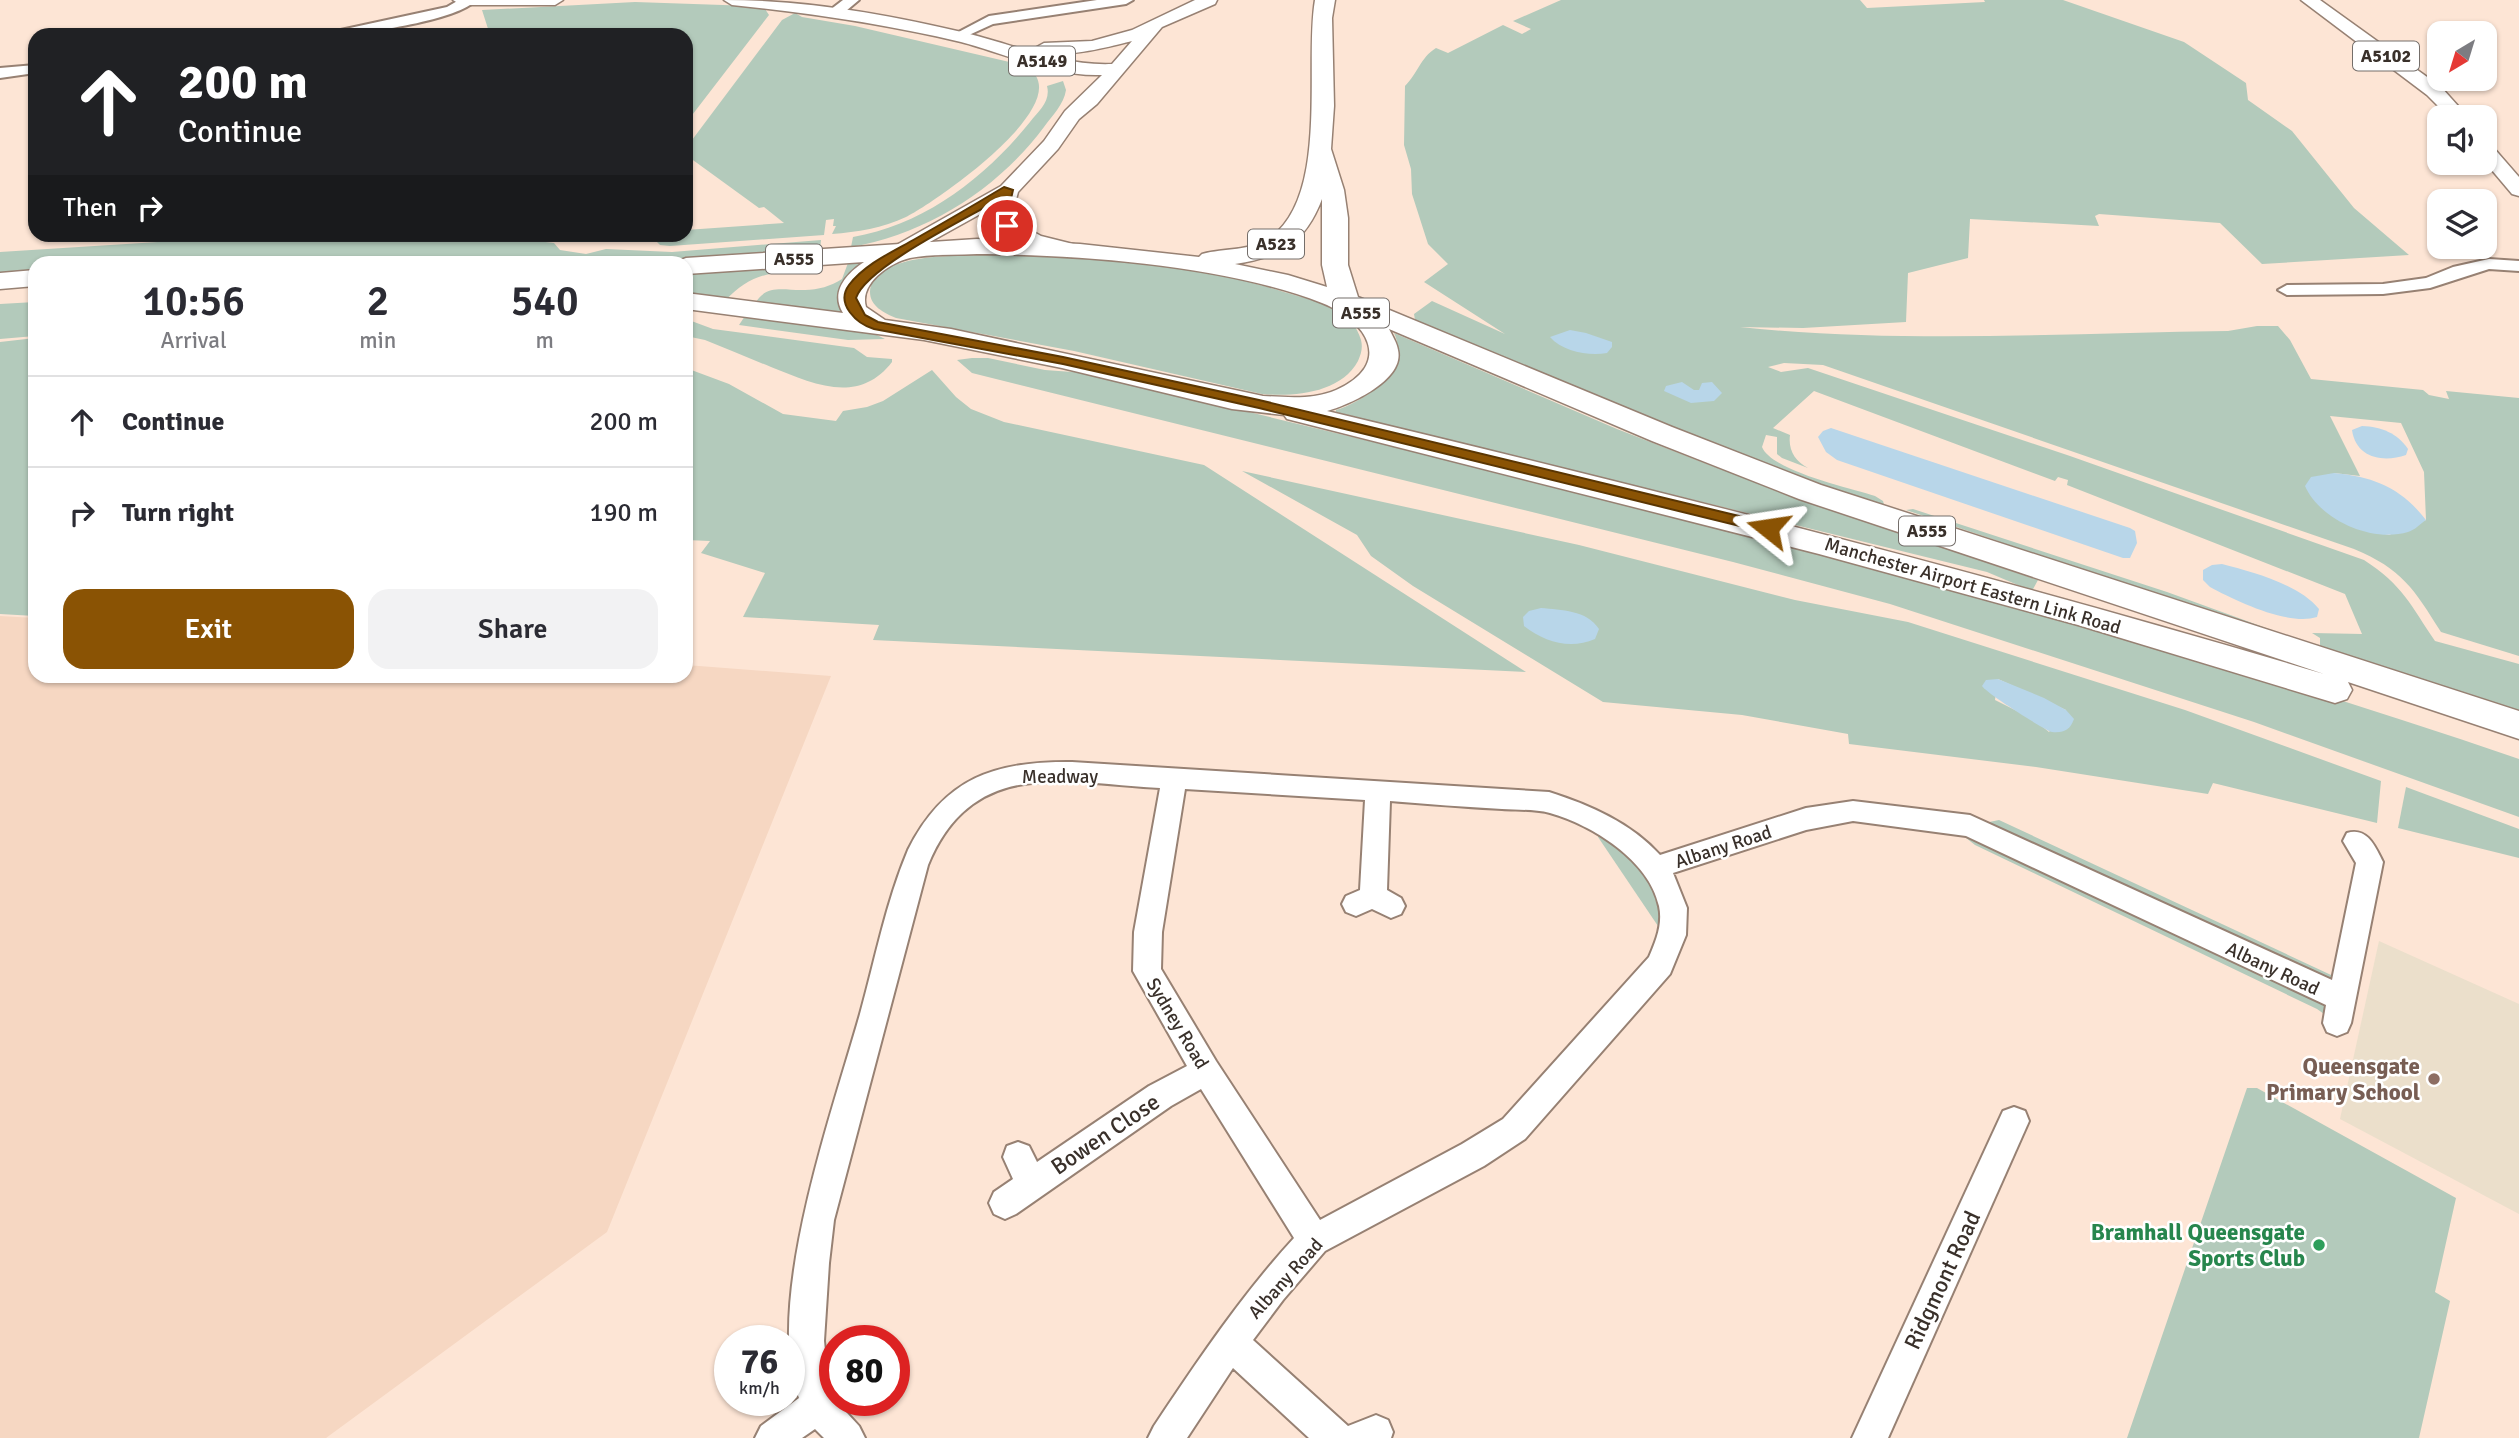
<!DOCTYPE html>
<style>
body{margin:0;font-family:Signika,sans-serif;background:#f2f2f3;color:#2b2b33;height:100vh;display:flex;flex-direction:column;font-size:26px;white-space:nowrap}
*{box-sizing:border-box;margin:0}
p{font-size:23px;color:#7c7c81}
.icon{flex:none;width:38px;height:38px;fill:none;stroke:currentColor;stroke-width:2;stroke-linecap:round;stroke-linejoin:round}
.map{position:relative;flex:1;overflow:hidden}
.side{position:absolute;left:28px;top:256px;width:665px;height:427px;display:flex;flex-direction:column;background:#fff;border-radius:21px;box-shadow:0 2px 5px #0004}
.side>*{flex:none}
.banner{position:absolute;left:28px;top:28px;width:665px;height:214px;border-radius:21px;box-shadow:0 2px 5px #0004;background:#202124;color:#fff;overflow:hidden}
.needle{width:46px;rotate:218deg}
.fabs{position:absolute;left:2427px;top:21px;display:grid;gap:14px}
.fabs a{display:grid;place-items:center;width:70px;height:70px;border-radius:14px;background:#fff;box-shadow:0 2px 5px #0004;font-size:35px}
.speed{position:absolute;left:714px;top:1325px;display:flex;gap:14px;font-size:35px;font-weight:700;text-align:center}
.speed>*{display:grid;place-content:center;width:91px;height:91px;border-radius:50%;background:#fff;box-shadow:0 2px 5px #0004;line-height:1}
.speed small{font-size:18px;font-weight:400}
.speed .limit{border:10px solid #d22;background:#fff;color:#111}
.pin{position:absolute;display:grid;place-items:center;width:60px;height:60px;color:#fff;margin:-30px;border:4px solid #fff;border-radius:50%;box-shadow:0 2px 7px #0007}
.me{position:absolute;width:77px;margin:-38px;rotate:285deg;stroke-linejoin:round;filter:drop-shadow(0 0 5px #0008)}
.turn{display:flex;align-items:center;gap:24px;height:147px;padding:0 35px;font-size:32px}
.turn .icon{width:91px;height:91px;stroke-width:2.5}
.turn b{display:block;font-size:49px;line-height:60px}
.then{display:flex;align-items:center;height:66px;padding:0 35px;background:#0003;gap:14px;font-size:26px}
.eta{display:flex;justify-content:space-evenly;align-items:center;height:119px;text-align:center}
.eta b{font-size:42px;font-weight:600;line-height:49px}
.primary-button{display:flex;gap:14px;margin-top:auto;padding:14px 35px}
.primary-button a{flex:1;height:80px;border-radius:21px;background:#8a5304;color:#fff;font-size:28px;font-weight:600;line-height:80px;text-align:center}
.primary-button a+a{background:#f2f2f3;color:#2b2b33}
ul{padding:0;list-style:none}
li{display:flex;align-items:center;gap:21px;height:91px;padding:0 35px;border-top:2px solid #e1e1e2}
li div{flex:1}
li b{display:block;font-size:26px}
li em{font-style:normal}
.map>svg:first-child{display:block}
.built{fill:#f6d7c2}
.education{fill:#ebdfcb}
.green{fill:#b3cabb;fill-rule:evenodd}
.water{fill:#b8d6e9}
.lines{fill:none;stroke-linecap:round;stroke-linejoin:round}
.minor-casing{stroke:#978173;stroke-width:4}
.major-casing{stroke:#978173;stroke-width:3}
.highway-casing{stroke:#978173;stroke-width:3}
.minor{fill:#fff;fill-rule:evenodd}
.major{fill:#fff;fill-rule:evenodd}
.highway{fill:#fff;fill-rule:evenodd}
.route{fill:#8a5304;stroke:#5a3603;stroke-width:2}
.education-dot{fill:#8d6e63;stroke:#fff;stroke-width:2.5}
.leisure-dot{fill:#2e9e5b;stroke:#fff;stroke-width:2.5}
.labels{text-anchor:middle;stroke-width:5;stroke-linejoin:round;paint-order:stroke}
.shield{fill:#fff;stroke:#746e6a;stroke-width:2}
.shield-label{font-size:18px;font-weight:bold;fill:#39302a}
.street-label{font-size:19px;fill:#39302a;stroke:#fff}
.near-education-label{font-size:23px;font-weight:bold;fill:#785e54;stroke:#fff;text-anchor:end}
.near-street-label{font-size:23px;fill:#39302a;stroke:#fff}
.near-leisure-label{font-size:23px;font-weight:bold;fill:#27864d;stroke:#fff;text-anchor:end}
</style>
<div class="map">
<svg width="2519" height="1438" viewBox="0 0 2519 1438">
<rect width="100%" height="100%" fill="#fde5d5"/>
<path class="built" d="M 0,616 L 35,618 L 35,676 L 686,676 L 686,665 L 831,676 L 607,1232 L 326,1438 L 0,1438 Z"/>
<path class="education" d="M 2379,941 L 2519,1004 L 2519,1214 L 2340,1119 Z"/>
<g class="green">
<path d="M 1561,0 L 1860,0 L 1867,8 L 1985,2 L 1984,0 L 2063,0 L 2184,42 L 2246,83 L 2248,100 L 2292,131 L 2354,208 L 2409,255 L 2262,264 L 2220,223 L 2099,214 L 2095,216 L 2099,226 L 1970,219 L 1968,258 L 1908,273 L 1906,322 L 1803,328 L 1740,327 C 1901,344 2066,333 2228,331 L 2257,326 L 2278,326 L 2290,340 L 2311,379 L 2423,390 L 2429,395 L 2449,399 L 2446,391 L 2519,398 L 2519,656 L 2441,632 C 2414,589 2402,569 2354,549 L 1823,365 L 1784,363 L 1768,367 L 1781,372 L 1808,368 L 2070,456 L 2364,560 C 2403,585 2411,606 2435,641 L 2519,664 L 2519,720 L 2047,566 L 1998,541 L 1906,510 L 1913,509 L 2167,592 L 2307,643 L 2320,645 L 2320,638 L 2312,633 L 2362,634 L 2345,594 L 2067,485 L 2068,480 L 2058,477 L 2055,481 L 1814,391 L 1773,428 L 1790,435 C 1788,450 1795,461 1808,468 L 1782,458 L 1777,454 L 1777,437 L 1766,435 L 1762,447 C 1772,471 1849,488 1875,496 L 1883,501 L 1885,508 L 1829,492 L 1415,320 L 1414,314 L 1432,301 L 1505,334 L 1424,282 L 1448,264 L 1428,244 L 1412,194 L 1411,169 L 1404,145 L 1405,86 C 1418,73 1420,58 1436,48 L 1448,53 L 1503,25 L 1522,34 L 1531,29 L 1513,21 ZM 2330,416 L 2401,423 L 2424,472 L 2426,520 L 2389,535 L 2349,525 L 2334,473 L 2360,476 Z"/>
<path d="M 635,2 L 752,6 L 765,9 L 769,15 L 686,123 L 686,35 L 490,35 L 482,10 Z"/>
<path d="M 795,13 L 802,17 L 855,26 L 1022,65 C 1090,95 935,203 906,217 C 883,228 857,232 832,234 L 836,226 L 833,226 L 834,219 L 826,220 L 824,235 L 670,246 L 660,245 L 656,241 L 657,235 L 686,234 L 686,230 L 784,223 L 764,207 L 759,208 L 686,155 L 686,148 L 782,20 Z"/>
<path d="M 1063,81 L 1066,90 C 1064,104 1052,116 1044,127 C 998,189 927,234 851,247 L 853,237 C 924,225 985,178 1030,122 C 1039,111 1051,101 1047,86 Z"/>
<path d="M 285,234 C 374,234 466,231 554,243 L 560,250 L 586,254 L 606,249 L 672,252 L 821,240 L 820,250 L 620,262 L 35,262 L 35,274 L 0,276 L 0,252 Z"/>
<path d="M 983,255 C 1084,255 1187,261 1284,292 C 1301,297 1319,301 1335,309 C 1348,316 1357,326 1361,340 C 1363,348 1361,354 1358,361 C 1341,393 1294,397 1262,394 L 1074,351 L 896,318 C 884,313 870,306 870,292 C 872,253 956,256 983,255 Z"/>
<path d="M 867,262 L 850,314 L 755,304 C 766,283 785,291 805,290 C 818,290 831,286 842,279 L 848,263 Z"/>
<path d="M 818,265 L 818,271 C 810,276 805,273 796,273 C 768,270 745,279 726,300 L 686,297 L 686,274 Z"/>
<path d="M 35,302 L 35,336 L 0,339 L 0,304 Z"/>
<path d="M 745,316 L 873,333 L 885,339 L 848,340 L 739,325 Z"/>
<path d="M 686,319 L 713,329 L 854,348 L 867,357 L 892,359 L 892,362 C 858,406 812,383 771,367 C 749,358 727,349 705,340 L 686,336 Z"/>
<path d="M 1394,333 L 1617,429 L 1712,466 L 1841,513 L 2038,580 L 2032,591 L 1987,572 L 1336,412 L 1336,410 C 1366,401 1411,369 1394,333 Z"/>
<path d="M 35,338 L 35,616 L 0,614 L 0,342 Z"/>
<path d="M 972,358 L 988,358 L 1045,370 L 1086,373 C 1567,489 2051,598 2519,759 L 2519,817 L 2254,722 L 1890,604 L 1733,562 L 972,373 L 957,360 Z"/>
<path d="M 686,368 L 729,384 L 783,414 L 836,421 L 843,411 L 867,407 L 883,401 L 932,370 L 956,397 L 971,409 L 1004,422 L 1204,465 L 1526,672 L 873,640 L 879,625 L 743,617 L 765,573 L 701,553 L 710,541 L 686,540 Z"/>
<path d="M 1242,471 L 1579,545 L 1795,600 L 1908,622 L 2185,710 L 2381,781 L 2377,823 L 2213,783 L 2208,794 L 2036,767 L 1849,744 L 1848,734 L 1742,715 L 1603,702 L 1413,586 L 1371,556 L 1357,535 ZM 1998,679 L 2066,710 L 2049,732 L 2033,719 L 1995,700 Z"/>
<path d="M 2406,787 L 2519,829 L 2519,858 L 2398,828 Z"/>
<path d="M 1999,820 L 2344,981 L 2337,1023 L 2317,1009 L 1975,845 L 1947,823 L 1970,826 Z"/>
<path d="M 1600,822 L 1668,890 L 1660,929 L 1598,837 Z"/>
<path d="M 2247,1088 L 2257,1088 L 2456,1198 L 2435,1292 L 2450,1301 L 2419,1438 L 2127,1438 Z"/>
</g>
<g class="water">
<path d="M 1570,330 L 1586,333 L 1612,342 L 1612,347 L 1607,353 C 1589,356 1563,352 1550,337 Z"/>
<path d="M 1682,382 L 1694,390 L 1699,390 L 1702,383 L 1712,382 L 1722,393 L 1714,401 L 1691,403 L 1664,391 L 1666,386 Z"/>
<path d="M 2362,426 C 2382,427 2397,433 2408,449 L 2406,455 C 2383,463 2356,458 2352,430 Z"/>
<path d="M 1831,428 L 2130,528 L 2135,531 L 2137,543 L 2130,558 L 2123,558 L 1837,460 L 1826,452 L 1818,437 L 1823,431 Z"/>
<path d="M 2334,473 C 2375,477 2401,488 2426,520 C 2420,524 2415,530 2408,532 C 2372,543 2320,520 2305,486 L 2311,477 Z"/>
<path d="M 2222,564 C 2252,572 2299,584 2319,609 L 2317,617 C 2288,626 2236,601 2210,587 L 2203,580 L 2203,570 L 2212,565 Z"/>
<path d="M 1541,608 C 1561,610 1587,610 1599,629 L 1595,639 C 1570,650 1545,642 1524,626 L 1523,617 L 1529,611 Z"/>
<path d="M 1998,679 L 2044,698 L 2066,710 L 2074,719 C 2070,730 2064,733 2052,732 C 2046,731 1986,693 1982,686 L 1986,680 Z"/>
</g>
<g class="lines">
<defs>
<g id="minor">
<path d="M 459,0 L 475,1 C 455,21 358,35 329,35 L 336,31 L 447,7 Z"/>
<path d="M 843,0 L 859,0 L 840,16 L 830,16 L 830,10 Z"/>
<path d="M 1097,0 L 1133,0 L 1126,4 L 993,24 L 958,40 L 951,36 L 989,16 Z"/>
<path d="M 35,65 L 35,73 L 0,78 L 0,68 Z"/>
<path d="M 2489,259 L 2519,261 L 2519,271 L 2489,269 L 2430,288 L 2383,294 L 2287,295 L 2278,290 L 2287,285 L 2383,284 L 2426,278 L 2453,267 Z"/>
<path d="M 1072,762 L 1549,792 C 1590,805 1631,823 1660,855 L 1806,808 L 1853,801 L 1970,815 L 2332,980 L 2356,863 L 2343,841 L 2347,833 C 2367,827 2375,846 2383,862 L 2351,1023 L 2347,1032 L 2337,1036 L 2327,1032 L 2323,1023 L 2326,1005 L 1966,836 L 1853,821 L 1806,830 L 1673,873 L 1687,908 L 1686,935 L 1670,974 L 1525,1139 L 1484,1166 L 1325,1251 L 1283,1300 L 1253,1340 L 1348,1426 L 1376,1415 L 1388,1420 L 1393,1432 L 1391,1438 L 1309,1438 L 1233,1368 L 1187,1438 L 1148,1438 L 1154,1426 C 1198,1360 1241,1296 1294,1238 L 1201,1089 L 1171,1106 L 1016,1214 L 1005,1219 L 994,1214 L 989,1203 L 994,1192 L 1013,1179 L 1003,1157 L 1007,1146 L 1018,1142 L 1029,1146 L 1037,1162 L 1149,1086 L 1187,1066 L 1133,971 L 1134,932 L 1160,788 C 1066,783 973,756 928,865 L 834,1220 L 829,1263 L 824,1341 L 829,1387 L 835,1400 L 859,1426 L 865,1438 L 824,1438 L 815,1429 L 802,1438 L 755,1438 L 761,1426 L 799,1398 C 763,1305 833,1110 860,1014 C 875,960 886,902 908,850 C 944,778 995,761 1072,762 ZM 1185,789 L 1365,800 L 1360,890 L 1346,896 L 1342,904 L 1346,912 L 1356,916 L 1372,909 L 1391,918 L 1401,914 L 1405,906 L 1401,898 L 1387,890 L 1390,801 C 1428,804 1465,807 1502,809 C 1517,810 1535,809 1550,813 C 1592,825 1649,860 1659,906 C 1663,924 1656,941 1649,957 L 1503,1119 L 1462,1144 L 1320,1220 L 1216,1061 L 1161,969 L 1162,932 Z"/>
<path d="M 2014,1107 L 2025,1111 L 2029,1121 L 1888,1438 L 1852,1438 L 2003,1111 Z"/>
</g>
<g id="major">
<path d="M 453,0 L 563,0 L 555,5 L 461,5 Z"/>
<path d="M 724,0 C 806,0 886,14 966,33 C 1015,45 1061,66 1112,64 L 1132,41 C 1113,46 1049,63 1035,48 L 1044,43 L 1092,41 L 1132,30 L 1195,0 L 1217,0 L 1215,4 L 1162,27 L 1097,104 L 1079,119 L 1058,149 L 1018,192 L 1013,211 L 1016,222 L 1041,236 L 1081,246 L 1084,251 L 1081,256 L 1073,257 C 1047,251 988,245 993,207 L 901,258 L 893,257 L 890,252 L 893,247 L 1001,186 L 1044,141 L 1065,111 L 1102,75 C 1053,77 1007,54 961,42 C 885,24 809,13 732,5 Z"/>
<path d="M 2301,0 L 2320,0 L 2441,87 L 2468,117 L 2449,117 L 2427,95 Z"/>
<path d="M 2485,144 L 2492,146 L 2519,177 L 2519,196 L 2512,194 L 2485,162 Z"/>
</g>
<g id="highway">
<path d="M 1315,0 L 1335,0 L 1332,18 L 1334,106 L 1331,149 L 1344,190 L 1348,218 L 1348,265 L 1358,297 L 1672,427 L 1821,485 L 2519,711 L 2519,739 L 2348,682 L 2352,690 L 2347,699 L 2335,703 L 2078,625 L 1819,554 L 1287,419 L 1284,415 L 1232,409 L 1062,368 L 924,340 L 686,309 L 686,293 L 843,313 C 830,292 846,274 864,262 L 686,274 L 686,262 L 676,262 L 686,258 L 977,239 L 1080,244 L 1199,257 L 1202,254 C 1224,248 1251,251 1270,238 C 1330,195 1304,64 1315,0 ZM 1322,199 L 1322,265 L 1327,287 L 1288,275 L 1235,264 C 1281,257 1305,243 1322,199 ZM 977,254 C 1082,255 1224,265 1322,303 C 1368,321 1394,364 1336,390 C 1313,400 1287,397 1263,396 L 951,329 L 885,320 L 866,307 C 859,284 889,263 910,258 C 931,254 955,255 977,254 ZM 1389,329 L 1652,441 L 1799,499 L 2324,674 C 1994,575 1662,491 1327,411 C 1349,405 1405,380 1398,350 C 1397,343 1392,335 1389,329 Z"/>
<path d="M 35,270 L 35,286 L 0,289 L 0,273 Z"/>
</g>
</defs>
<use href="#minor" class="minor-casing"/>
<use href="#major" class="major-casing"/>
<use href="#highway" class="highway-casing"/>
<use href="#minor" class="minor"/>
<use href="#major" class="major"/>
<use href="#highway" class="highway"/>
</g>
<path class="route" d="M 1004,187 L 1013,190 L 1007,216 L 1012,226 L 1011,229 L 1003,229 L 996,216 L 1000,199 C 969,217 866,267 856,298 L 865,315 L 878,322 L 1063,357 L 1259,400 L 1768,523 L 1775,528 L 1768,533 L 1259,408 L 1063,364 L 874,329 C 857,324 835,304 849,285 C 865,264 892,252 915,239 C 945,222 974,205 1004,187 Z"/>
<circle class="education-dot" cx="2434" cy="1079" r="7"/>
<circle class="leisure-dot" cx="2319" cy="1245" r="7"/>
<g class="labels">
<g class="shield">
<rect x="2353" y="41.5" width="66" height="29" rx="5"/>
<rect x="1009" y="46.5" width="66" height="29" rx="5"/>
<rect x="1248" y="229.5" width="56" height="29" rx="5"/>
<rect x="766" y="244.5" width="56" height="29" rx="5"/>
<rect x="1333" y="298.5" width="56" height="29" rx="5"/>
<rect x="1899" y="516.5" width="56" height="29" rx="5"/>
</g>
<g class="shield-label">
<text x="2386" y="62">A5102</text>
<text x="1042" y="67">A5149</text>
<text x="1276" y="250">A523</text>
<text x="794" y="265">A555</text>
<text x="1361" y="319">A555</text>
<text x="1927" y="537">A555</text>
</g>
<g class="street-label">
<text transform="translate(1973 585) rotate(16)" y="7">Manchester Airport Eastern Link Road</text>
<text x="1060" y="783">Meadway</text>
<text transform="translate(1723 846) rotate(-18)" y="7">Albany Road</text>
<text transform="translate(2273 968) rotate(25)" y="7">Albany Road</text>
<text transform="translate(1178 1023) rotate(59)" y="7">Sydney Road</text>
<text transform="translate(1285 1278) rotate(-48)" y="7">Albany Road</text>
</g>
<g class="near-education-label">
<text x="2420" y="1074">Queensgate<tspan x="2420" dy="26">Primary School</tspan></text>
</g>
<g class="near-street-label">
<text transform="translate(1105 1134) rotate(-34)" y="8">Bowen Close</text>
<text transform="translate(1942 1280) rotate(-65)" y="8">Ridgmont Road</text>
</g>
<g class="near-leisure-label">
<text x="2305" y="1240">Bramhall Queensgate<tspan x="2305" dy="26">Sports Club</tspan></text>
</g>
</g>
</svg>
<div class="fabs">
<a><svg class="needle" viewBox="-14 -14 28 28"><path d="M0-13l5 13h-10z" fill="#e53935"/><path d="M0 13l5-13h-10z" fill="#7c7c81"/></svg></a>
<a><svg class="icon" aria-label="sound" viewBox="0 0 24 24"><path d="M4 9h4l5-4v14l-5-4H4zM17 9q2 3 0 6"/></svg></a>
<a><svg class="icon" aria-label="layers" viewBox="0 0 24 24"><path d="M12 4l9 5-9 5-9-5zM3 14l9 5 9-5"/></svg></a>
</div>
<div class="speed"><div>76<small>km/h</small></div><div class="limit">80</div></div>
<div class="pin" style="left:1007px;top:226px;background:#d93025"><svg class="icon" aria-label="arrive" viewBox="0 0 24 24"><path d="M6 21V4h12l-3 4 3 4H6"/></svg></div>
<svg class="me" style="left:1768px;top:528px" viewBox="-20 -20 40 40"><path d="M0-17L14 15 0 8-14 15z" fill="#8a5304" stroke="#fff" stroke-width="4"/></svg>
<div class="banner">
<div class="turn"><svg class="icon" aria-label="ahead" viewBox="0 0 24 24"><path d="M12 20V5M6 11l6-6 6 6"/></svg><div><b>200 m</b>Continue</div></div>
<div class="then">Then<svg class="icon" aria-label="right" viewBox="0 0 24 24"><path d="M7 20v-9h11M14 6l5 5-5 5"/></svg></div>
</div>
<section class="side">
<div class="eta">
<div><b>10:56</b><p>Arrival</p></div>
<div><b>2</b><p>min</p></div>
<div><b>540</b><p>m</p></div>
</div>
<ul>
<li><svg class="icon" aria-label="ahead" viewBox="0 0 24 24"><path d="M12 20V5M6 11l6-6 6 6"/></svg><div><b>Continue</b></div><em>200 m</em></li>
<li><svg class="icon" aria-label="right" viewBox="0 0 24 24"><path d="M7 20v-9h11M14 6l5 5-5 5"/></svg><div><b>Turn right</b></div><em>190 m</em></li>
</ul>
<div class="primary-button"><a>Exit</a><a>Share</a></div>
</section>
</div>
